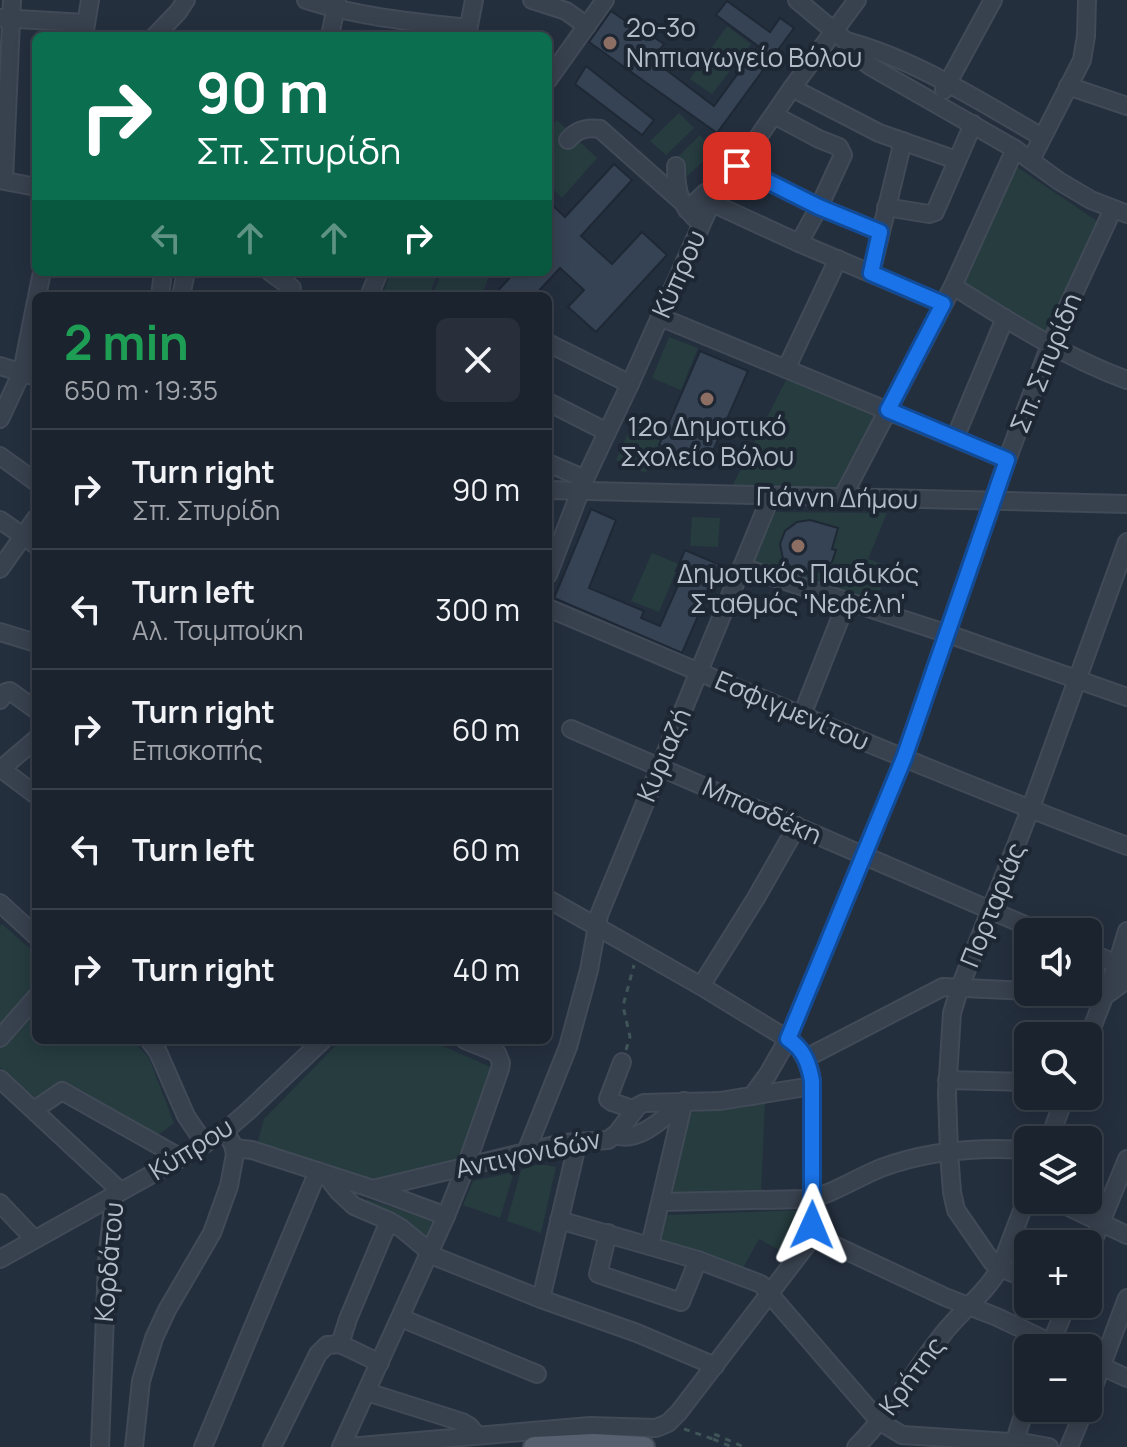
<!DOCTYPE html>
<meta charset="utf-8">
<style>
body{margin:0;font-family:Manrope,sans-serif;background:#282f3a;color:#f1f3f6;height:100vh;display:flex;flex-direction:column;font-size:30px;white-space:nowrap}
*{box-sizing:border-box;margin:0}
p{font-size:26px;color:#a0a4aa}
.icon{flex:none;width:44px;height:44px;fill:none;stroke:currentColor;stroke-width:2;stroke-linecap:round;stroke-linejoin:round}
.map{position:relative;flex:1;overflow:hidden}
.panel{position:absolute;left:32px;top:292px;width:520px;height:752px;display:flex;flex-direction:column;background:#1b232e;border-radius:12px;box-shadow:0 4px 20px #0003,0 0 0 2px #39404a}
.panel>*{flex:none}
.top-card{position:absolute;left:32px;top:32px;width:520px;height:244px;border-radius:12px;box-shadow:0 4px 20px #0003,0 0 0 2px #39404a;background:#0b6e4f;color:#fff;overflow:hidden}
.tools{position:absolute;left:1014px;top:918px;display:grid;gap:16px}
.tools a{display:grid;place-items:center;width:88px;height:88px;border-radius:12px;background:#1b232e;box-shadow:0 4px 20px #0003,0 0 0 2px #39404a;font-size:40px}
.pin{position:absolute;display:grid;place-items:center;width:68px;height:68px;color:#fff;margin:-34px;border-radius:16px;box-shadow:0 4px 12px #0006}
.me{position:absolute;width:88px;margin:-44px;rotate:1deg;stroke-linejoin:round;filter:drop-shadow(0 0 6px #0008)}
.turn{display:flex;align-items:center;gap:28px;height:168px;padding:0 32px;font-size:36px}
.turn .icon{width:104px;height:104px;stroke-width:2.5}
.turn b{display:block;font-size:56px;line-height:68px}
.lanes{display:flex;align-items:center;height:76px;padding:0 32px;background:#0003;justify-content:center;gap:40px;direction:ltr}
.lanes .off{opacity:.35}
.round{display:grid;place-items:center;flex:none;width:84px;height:84px;border-radius:12px;background:#282f3a}
.overview{display:flex;align-items:center;justify-content:space-between;height:136px;padding:0 32px}
h1{font-size:48px;font-weight:700;line-height:60px;color:#1e9e55}
ul{padding:0;list-style:none}
li{display:flex;align-items:center;gap:24px;height:120px;padding:0 32px;border-top:2px solid #39404a}
li div{flex:1}
li b{display:block;font-size:30px}
li em{font-style:normal}
.map>svg:first-child{display:block}
.green{fill:#263c3f}
.building{fill:#364354;stroke:#1f2835;stroke-width:2}
.lines{fill:none;stroke-linecap:round;stroke-linejoin:round}
.minor-casing{stroke:#414a57;stroke-width:20}
.major-casing{stroke:#414a57;stroke-width:24}
.path{stroke:#3f5557;stroke-width:3;stroke-dasharray:6 6;stroke-linecap:butt}
.minor{stroke:#38414e;stroke-width:16}
.major{stroke:#56606e;stroke-width:20}
.route-casing{stroke:#114b97;stroke-width:20}
.route{stroke:#1a73e8;stroke-width:14}
.education-dot{fill:#8d6e63;stroke:#1d2633;stroke-width:3}
.labels{text-anchor:middle;stroke-width:8;stroke-linejoin:round;paint-order:stroke}
.poi-label{font-size:26px;fill:#b4bcc9;stroke:#1d2633}
.street-label{font-size:26px;fill:#b4bcc9;stroke:#1d2633}
</style>
<div class="map">
<svg width="1127" height="1447" viewBox="0 0 1127 1447">
<rect width="100%" height="100%" fill="#242f3e"/>
<g class="green">
<path d="M 727,26 L 751,44 L 712,94 L 690,79 Z"/>
<path d="M 679,113 L 694,128 L 666,155 L 650,141 Z"/>
<path d="M 557,120 L 597,158 L 562,198 L 548,184 L 548,130 Z"/>
<path d="M 700,135 L 715,151 L 687,176 L 673,162 Z"/>
<path d="M 1014,165 L 1097,221 L 1047,332 L 961,280 Z"/>
<path d="M 391,272 L 438,272 L 429,296 L 382,296 Z"/>
<path d="M 442,272 L 491,272 L 481,296 L 432,296 Z"/>
<path d="M 669,337 L 698,348 L 681,390 L 652,378 Z"/>
<path d="M 788,376 L 881,413 L 839,491 L 730,490 Z"/>
<path d="M 637,414 L 666,427 L 646,473 L 616,460 Z"/>
<path d="M 773,512 L 887,513 L 868,559 L 891,567 L 874,604 L 752,563 Z"/>
<path d="M 692,517 L 720,518 L 718,547 L 690,546 Z"/>
<path d="M 652,553 L 679,564 L 659,612 L 631,601 Z"/>
<path d="M 2,924 L 36,954 L 36,1040 L 132,1040 L 149,1058 L 174,1123 L 154,1138 L 64,1085 L 39,1101 L 0,1067 L 0,926 Z"/>
<path d="M 341,1040 L 429,1040 L 491,1067 L 458,1163 L 373,1185 L 257,1144 L 264,1119 Z"/>
<path d="M 765,1101 L 761,1194 L 670,1196 L 689,1113 Z"/>
<path d="M 539,1164 L 556,1167 L 541,1233 L 507,1221 L 521,1170 Z"/>
<path d="M 514,1172 L 500,1218 L 463,1205 L 473,1181 Z"/>
<path d="M 367,1199 L 432,1221 L 424,1240 L 369,1204 L 366,1202 Z"/>
<path d="M 803,1210 L 803,1236 L 788,1255 L 759,1239 L 743,1268 L 659,1240 L 667,1215 Z"/>
</g>
<g class="building">
<path d="M 727,1 L 770,32 L 780,18 L 794,28 L 717,133 L 589,42 L 611,11 L 650,38 L 652,36 L 664,44 L 652,59 L 714,106 L 758,46 L 716,15 Z"/>
<path d="M 586,66 L 654,120 L 642,135 L 575,84 Z"/>
<path d="M 614,164 L 632,180 L 581,236 L 612,264 L 642,232 L 667,255 L 596,332 L 568,307 L 584,290 L 560,268 L 534,296 L 493,296 L 515,272 L 548,272 L 548,201 L 565,217 Z"/>
<path d="M 700,351 L 748,371 L 707,465 L 659,445 Z"/>
<path d="M 591,509 L 616,520 L 589,588 L 644,611 L 641,618 L 660,626 L 683,574 L 676,571 L 685,550 L 720,565 L 682,653 L 554,598 Z"/>
<path d="M 810,520 L 838,528 L 832,549 L 836,550 L 832,562 L 820,571 L 805,574 L 794,570 L 783,559 L 780,544 L 785,531 L 797,522 Z"/>
</g>
<g class="lines">
<defs>
<g id="minor">
<path d="M 306,0 C 359,17 414,22 468,28"/>
<path d="M 532,0 L 566,11 L 587,26"/>
<path d="M 797,0 L 846,41 L 861,59 L 870,66 L 1015,149 L 1059,181 L 1091,200 L 1127,214"/>
<path d="M 0,18 L 86,23"/>
<path d="M 84,36 L 90,0"/>
<path d="M 155,36 L 178,12 L 186,0"/>
<path d="M 330,36 L 337,2"/>
<path d="M 467,36 L 474,0"/>
<path d="M 846,41 C 915,59 981,102 1042,137"/>
<path d="M 548,80 L 605,0"/>
<path d="M 1068,86 L 1127,106"/>
<path d="M 792,88 L 879,133 L 956,160"/>
<path d="M 944,90 L 993,0"/>
<path d="M 774,115 L 819,139 L 839,147 L 843,155 L 819,207 L 799,243"/>
<path d="M 568,140 C 577,129 587,127 600,129 L 680,200"/>
<path d="M 1031,160 L 1082,60 L 1086,36 L 1087,0"/>
<path d="M 676,166 C 676,195 680,204 701,224"/>
<path d="M 737,166 L 819,207 L 880,232"/>
<path d="M 0,180 L 36,187"/>
<path d="M 4,180 L 12,0"/>
<path d="M 712,203 L 799,243 L 943,304"/>
<path d="M 886,207 L 929,214 L 935,212 L 973,124"/>
<path d="M 687,210 L 705,193 L 723,185"/>
<path d="M 270,272 L 292,288"/>
<path d="M 871,273 L 903,141"/>
<path d="M 953,286 C 1009,321 1064,357 1127,380"/>
<path d="M 37,296 L 42,272"/>
<path d="M 160,296 L 163,272"/>
<path d="M 181,296 L 186,272"/>
<path d="M 369,296 L 379,272"/>
<path d="M 660,317 L 1007,460"/>
<path d="M 548,343 L 630,384"/>
<path d="M 0,366 L 36,377"/>
<path d="M 786,369 L 838,259"/>
<path d="M 548,402 L 607,432"/>
<path d="M 0,419 L 22,372 L 36,301"/>
<path d="M 955,438 L 1005,318"/>
<path d="M 0,456 L 36,482"/>
<path d="M 548,463 L 585,479"/>
<path d="M 548,490 L 1127,504"/>
<path d="M 842,498 L 953,286 L 1015,149"/>
<path d="M 0,520 L 36,545"/>
<path d="M 742,567 L 948,634 L 1127,697"/>
<path d="M 0,569 L 36,518"/>
<path d="M 548,575 L 585,479 L 630,384 L 708,210 L 792,88 L 857,0"/>
<path d="M 548,608 C 740,689 932,773 1127,846"/>
<path d="M 0,632 L 36,643"/>
<path d="M 0,700 L 6,692 L 10,691 L 36,710"/>
<path d="M 802,715 L 847,601"/>
<path d="M 571,729 L 1041,932"/>
<path d="M 0,768 L 36,795"/>
<path d="M 0,770 L 36,739"/>
<path d="M 548,899 L 701,986 L 794,1043 C 805,1054 810,1066 812,1081 L 812,1225 L 813,1231 L 817,1237 L 945,1297 L 997,1317 L 1062,1348"/>
<path d="M 0,903 L 36,936"/>
<path d="M 1088,952 L 1127,968"/>
<path d="M 701,986 L 756,898 L 797,826"/>
<path d="M 1056,992 L 1106,995 L 1127,980"/>
<path d="M 0,1038 L 36,997"/>
<path d="M 1088,1038 L 1117,964 L 1127,931"/>
<path d="M 149,1040 L 158,1052 L 186,1116 L 205,1144"/>
<path d="M 806,1058 L 943,987 L 1028,991"/>
<path d="M 622,1062 L 608,1099 L 612,1102 L 635,1110"/>
<path d="M 0,1079 L 115,1186 L 107,1262 L 100,1447"/>
<path d="M 947,1080 L 1028,1082"/>
<path d="M 752,1096 L 768,1074 L 788,1039 L 904,758 L 1007,460 L 1050,345 L 1113,209"/>
<path d="M 34,1110 L 62,1091 L 181,1158"/>
<path d="M 615,1135 C 639,1144 667,1115 684,1101"/>
<path d="M 1049,1140 L 1065,1096"/>
<path d="M 234,1148 L 252,1150 L 373,1189 L 446,1216"/>
<path d="M 526,1152 L 568,1047 L 589,970 L 599,915 L 771,496"/>
<path d="M 325,1174 L 338,1191 L 354,1206 L 389,1221 L 401,1228 L 436,1257 L 541,1299 L 637,1333 L 715,1366"/>
<path d="M 373,1189 L 563,1143 L 608,1140 L 617,1133 L 638,1106 L 644,1103 L 720,1101 L 812,1086"/>
<path d="M 1054,1200 L 1127,1235"/>
<path d="M 661,1202 L 806,1199 C 832,1195 856,1178 881,1168 C 926,1151 980,1147 1028,1150"/>
<path d="M 0,1203 L 34,1239"/>
<path d="M 559,1220 L 698,1260 L 761,1284 L 879,1421 L 902,1435 L 1027,1443 L 1049,1447"/>
<path d="M 608,1233 L 598,1274 L 681,1302 L 698,1260"/>
<path d="M 650,1245 L 684,1101"/>
<path d="M 1088,1254 L 1127,1159"/>
<path d="M 0,1259 L 181,1158 L 225,1131 L 247,1112 L 323,1040"/>
<path d="M 1028,1279 L 1000,1268 L 992,1262 L 956,1210 L 952,1192 L 949,1152 L 947,1093 L 952,1013 L 960,987 L 1030,810 L 1127,542"/>
<path d="M 541,1299 L 578,1141"/>
<path d="M 401,1318 L 537,1374"/>
<path d="M 340,1344 L 380,1363"/>
<path d="M 1049,1348 L 1067,1304"/>
<path d="M 1088,1360 L 1127,1378"/>
<path d="M 367,1392 L 462,1422 L 469,1426 L 477,1435"/>
<path d="M 1088,1402 L 1127,1298"/>
<path d="M 134,1447 L 141,1381 L 154,1338 L 167,1310 L 212,1233 L 229,1186 L 235,1154 L 233,1145 L 225,1131"/>
<path d="M 203,1447 L 318,1171"/>
<path d="M 272,1447 L 318,1354 L 327,1345 L 340,1344 L 348,1319 L 389,1221"/>
<path d="M 341,1447 L 446,1216 L 466,1166 L 500,1069 L 501,1063 L 497,1053 L 465,1040"/>
<path d="M 348,1447 L 590,1426 L 656,1428 L 668,1423 L 679,1412 L 815,1234"/>
<path d="M 856,1447 C 890,1413 914,1371 943,1334 C 961,1311 985,1294 1000,1268 L 1028,1195"/>
<path d="M 1013,1447 L 1028,1399"/>
<path d="M 1069,1447 L 1085,1408"/>
</g>
<path id="major" d="M 534,1447 L 594,1444 L 644,1447"/>
</defs>
<use href="#minor" class="minor-casing"/>
<use href="#major" class="major-casing"/>
<g class="path">
<path d="M 626,1050 L 630,1037 L 623,1006 L 634,965"/>
<path d="M 684,1429 L 713,1439 L 714,1434 L 744,1447"/>
<path d="M 713,1439 L 732,1447"/>
</g>
<use href="#minor" class="minor"/>
<use href="#major" class="major"/>
</g>
<g class="lines">
<defs>
<path id="route" d="M 737,166 L 819,207 L 880,232 L 871,273 L 943,304 L 888,410 L 1007,460 L 904,758 L 788,1039 C 804,1049 809,1064 812,1081 L 812,1225"/>
</defs>
<use href="#route" class="route-casing"/>
<use href="#route" class="route"/>
</g>
<g class="education-dot">
<circle cx="610" cy="43" r="8"/>
<circle cx="707" cy="399" r="8"/>
<circle cx="798" cy="546" r="8"/>
</g>
<g class="labels">
<g class="poi-label">
<text x="626" y="37" text-anchor="start">2ο-3ο<tspan x="626" dy="30">Νηπιαγωγείο Βόλου</tspan></text>
<text x="707" y="436">12ο Δημοτικό<tspan x="707" dy="30">Σχολείο Βόλου</tspan></text>
<text x="798" y="583">Δημοτικός Παιδικός<tspan x="798" dy="30">Σταθμός 'Νεφέλη'</tspan></text>
</g>
<g class="street-label">
<text transform="translate(679 274) rotate(-66)" y="9">Κύπρου</text>
<text transform="translate(1046 363) rotate(-68)" y="9">Σπ. Σπυρίδη</text>
<text transform="translate(837 498) rotate(1)" y="9">Γιάννη Δήμου</text>
<text transform="translate(792 711) rotate(23)" y="9">Εσφιγμενίτου</text>
<text transform="translate(664 755) rotate(-67)" y="9">Κυριαζή</text>
<text transform="translate(762 811) rotate(24)" y="9">Μπασδέκη</text>
<text transform="translate(993 905) rotate(-68)" y="9">Πορταριάς</text>
<text transform="translate(191 1149) rotate(-32)" y="9">Κύπρου</text>
<text transform="translate(528 1154) rotate(-12)" y="9">Αντιγονιδών</text>
<text transform="translate(109 1262) rotate(-85)" y="9">Κορδάτου</text>
<text transform="translate(912 1376) rotate(-53)" y="9">Κρήτης</text>
</g>
</g>
</svg>
<div class="tools">
<a><svg class="icon" aria-label="sound" viewBox="0 0 24 24"><path d="M4 9h4l5-4v14l-5-4H4zM17 9q2 3 0 6"/></svg></a>
<a><svg class="icon" aria-label="search" viewBox="0 0 24 24"><circle cx="10" cy="10" r="6"/><path d="M15 15l6 6"/></svg></a>
<a><svg class="icon" aria-label="layers" viewBox="0 0 24 24"><path d="M12 4l9 5-9 5-9-5zM3 14l9 5 9-5"/></svg></a>
<a>+</a>
<a>−</a>
</div>
<div class="pin" style="left:737px;top:166px;background:#d93025"><svg class="icon" aria-label="arrive" viewBox="0 0 24 24"><path d="M6 21V4h12l-3 4 3 4H6"/></svg></div>
<svg class="me" style="left:812px;top:1225px" viewBox="-20 -20 40 40"><path d="M0-17L14 15 0 8-14 15z" fill="#1a73e8" stroke="#fff" stroke-width="4"/></svg>
<div class="top-card">
<div class="turn"><svg class="icon" aria-label="right" viewBox="0 0 24 24"><path d="M7 20v-9h11M14 6l5 5-5 5"/></svg><div><b>90 m</b>Σπ. Σπυρίδη</div></div>
<div class="lanes"><svg class="icon off" aria-label="left" viewBox="0 0 24 24"><path d="M17 20v-9H6M10 6l-5 5 5 5"/></svg><svg class="icon off" aria-label="ahead" viewBox="0 0 24 24"><path d="M12 20V5M6 11l6-6 6 6"/></svg><svg class="icon off" aria-label="ahead" viewBox="0 0 24 24"><path d="M12 20V5M6 11l6-6 6 6"/></svg><svg class="icon" aria-label="right" viewBox="0 0 24 24"><path d="M7 20v-9h11M14 6l5 5-5 5"/></svg></div>
</div>
<section class="panel">
<div class="overview"><div><h1>2 min</h1><p>650 m · 19:35</p></div><a class="round"><svg class="icon" aria-label="close" viewBox="0 0 24 24"><path d="M6 6l12 12M18 6L6 18"/></svg></a></div>
<ul>
<li><svg class="icon" aria-label="right" viewBox="0 0 24 24"><path d="M7 20v-9h11M14 6l5 5-5 5"/></svg><div><b>Turn right</b><p>Σπ. Σπυρίδη</p></div><em>90 m</em></li>
<li><svg class="icon" aria-label="left" viewBox="0 0 24 24"><path d="M17 20v-9H6M10 6l-5 5 5 5"/></svg><div><b>Turn left</b><p>Αλ. Τσιμπούκη</p></div><em>300 m</em></li>
<li><svg class="icon" aria-label="right" viewBox="0 0 24 24"><path d="M7 20v-9h11M14 6l5 5-5 5"/></svg><div><b>Turn right</b><p>Επισκοπής</p></div><em>60 m</em></li>
<li><svg class="icon" aria-label="left" viewBox="0 0 24 24"><path d="M17 20v-9H6M10 6l-5 5 5 5"/></svg><div><b>Turn left</b></div><em>60 m</em></li>
<li><svg class="icon" aria-label="right" viewBox="0 0 24 24"><path d="M7 20v-9h11M14 6l5 5-5 5"/></svg><div><b>Turn right</b></div><em>40 m</em></li>
</ul>
</section>
</div>
